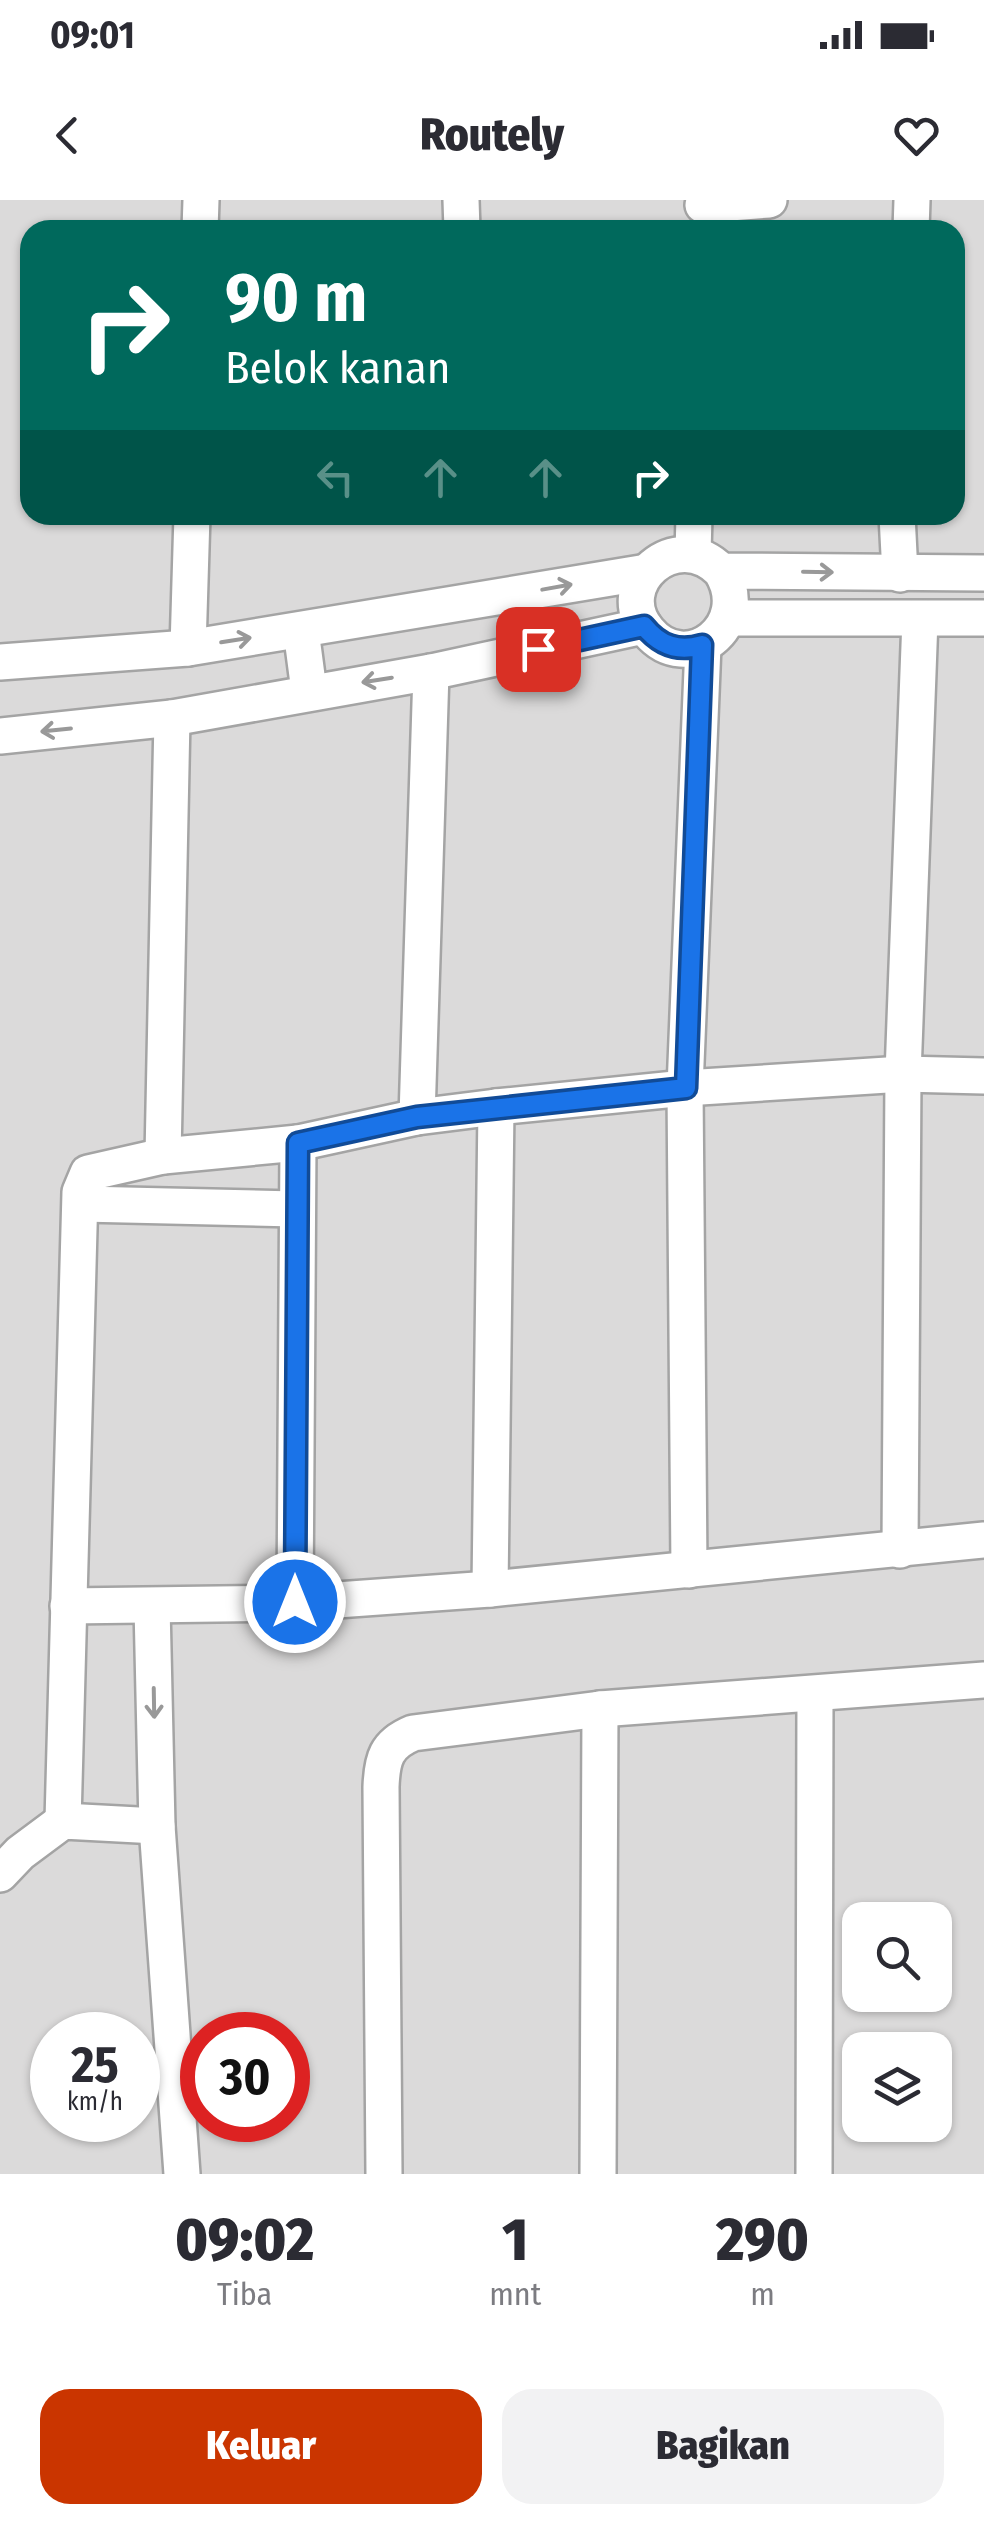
<!DOCTYPE html>
<html lang="id">
<style>
body{margin:0;font-family:"Fira Sans Condensed",sans-serif;background:#f2f2f3;color:#2b2b33;height:100vh;display:flex;flex-direction:column;font-size:38px;white-space:nowrap}
*{box-sizing:border-box;margin:0}
p{font-size:32px;color:#7c7c81}
.icon{flex:none;width:55px;height:55px;fill:none;stroke:currentColor;stroke-width:2;stroke-linecap:round;stroke-linejoin:round}
.map{position:relative;height:1974px;overflow:hidden}
.details{display:flex;flex-direction:column;background:#fff;flex:1}
.details>*{flex:none}
.banner{position:absolute;left:20px;top:20px;width:945px;height:305px;border-radius:30px;box-shadow:0 2px 8px #0004;background:#00695c;color:#fff;overflow:hidden}
.tools{position:absolute;left:842px;top:1702px;display:grid;gap:20px}
.tools a{display:grid;place-items:center;width:110px;height:110px;border-radius:20px;background:#fff;box-shadow:0 2px 8px #0004;font-size:50px}
.speed{position:absolute;left:30px;top:1812px;display:flex;gap:20px;font-size:50px;font-weight:700;text-align:center}
.speed>*{display:grid;place-content:center;width:130px;height:130px;border-radius:50%;background:#fff;box-shadow:0 2px 8px #0004;line-height:1}
.speed small{font-size:25px;font-weight:400}
.speed .limit{border:15px solid #d22;background:#fff;color:#111}
.pin{position:absolute;display:grid;place-items:center;width:85px;height:85px;color:#fff;margin:-42px;border-radius:20px;box-shadow:0 5px 15px #0006}
.me{position:absolute;width:110px;margin:-55px;rotate:0deg;stroke-linejoin:round;filter:drop-shadow(0 0 8px #0008)}
.turn{display:flex;align-items:center;gap:35px;height:210px;padding:0 40px;font-size:45px}
.turn .icon{width:130px;height:130px;stroke-width:2.5}
.turn b{display:block;font-size:70px;line-height:85px}
.lanes{display:flex;align-items:center;height:95px;padding:0 40px;background:#0003;justify-content:center;gap:50px;direction:ltr}
.lanes .off{opacity:.35}
.eta{display:flex;justify-content:space-evenly;align-items:center;height:170px;text-align:center}
.eta b{font-size:60px;font-weight:800;line-height:70px}
.action{display:flex;gap:20px;margin-top:auto;padding:20px 40px}
.action a{flex:1;height:115px;border-radius:30px;background:#ca3500;color:#fff;font-size:40px;font-weight:800;line-height:115px;text-align:center}
.action a+a{background:#f2f2f3;color:#2b2b33}
.status{display:flex;justify-content:space-between;align-items:center;height:70px;padding:0 50px;background:#fff;direction:ltr}
.status svg{height:28px;fill:currentColor}
header{display:flex;justify-content:space-between;align-items:center;height:130px;padding:0 40px;background:#fff;font-size:45px;font-weight:800}
.map>svg:first-child{display:block}
.residential{fill:#dbdada;fill-rule:evenodd}
.lines{fill:none;stroke-linecap:round;stroke-linejoin:round}
.street-casing{stroke:#a4a4a4;stroke-width:40}
.street{stroke:#fff;stroke-width:35}
.oneway{stroke:#999}
.route-casing{stroke:#114b97;stroke-width:25}
.route{stroke:#1a73e8;stroke-width:18}
</style>
<div class="status"><b>09:01</b><svg viewBox="0 0 49 12"><path d="M0 12V9h3v3zM5 12V6h3v6zM10 12V3h3v9zM15 12V0h3v12zM26 1h20v11H26zM47 4h2v5h-2z"/></svg></div>
<header><svg class="icon" aria-label="back" viewBox="0 0 24 24"><path d="M15 5l-7 7 7 7"/></svg>Routely<svg class="icon" aria-label="heart" viewBox="0 0 24 24"><path d="M12 20l-8-8c-3-5 5-10 8-4 3-6 11-1 8 4z"/></svg></header>
<div class="map">
<svg width="984" height="1974" viewBox="0 0 984 1974">
<rect width="100%" height="100%" fill="#efeee2"/>
<path class="residential" d="M 0,0 L 984,0 L 984,1974 L 0,1974 ZM 30,30 L 955,30 L 955,315 L 30,315 ZM 860,1720 L 935,1720 L 935,1795 L 860,1795 ZM 52,1835 L 138,1835 L 138,1920 L 52,1920 ZM 202,1835 L 288,1835 L 288,1920 L 202,1920 ZM 860,1850 L 935,1850 L 935,1925 L 860,1925 Z"/>
<g class="lines">
<defs>
<g id="street">
<path d="M 461,0 L 462,30"/>
<path d="M 703,5 L 769,0"/>
<path d="M 200,30 L 201,0"/>
<path d="M 911,30 L 912,0"/>
<path d="M 897,315 L 900,374"/>
<path d="M 693,354 L 694,315"/>
<path d="M 721,371 C 755,425 687,478 648,431 C 609,385 676,325 721,371 L 984,373"/>
<path d="M 729,418 L 984,418"/>
<path d="M 301,430 L 309,491"/>
<path d="M 188,448 L 192,315"/>
<path d="M 0,462 L 188,448 L 647,372"/>
<path d="M 0,536 L 172,518 L 431,472 L 644,426"/>
<path d="M 417,917 L 431,472"/>
<path d="M 163,956 L 172,518"/>
<path d="M 82,1004 L 295,1009"/>
<path d="M 900,1350 L 903,874 L 920,419"/>
<path d="M 689,1370 L 685,888 L 703,445"/>
<path d="M 490,1389 L 496,907"/>
<path d="M 295,1403 L 298,943"/>
<path d="M 68,1406 L 295,1403 L 490,1389 L 984,1340"/>
<path d="M 152,1406 L 157,1626 L 182,1974"/>
<path d="M 63,1621 L 80,992 L 88,973 L 163,956 L 298,943 L 417,917 L 496,907 L 685,888 L 903,874 L 984,876"/>
<path d="M 0,1674 L 20,1653 L 63,1621 L 157,1626"/>
<path d="M 384,1974 L 381,1587 C 382,1559 386,1544 413,1533 L 600,1509 L 984,1480"/>
<path d="M 598,1974 L 600,1509"/>
<path d="M 814,1974 L 815,1494"/>
</g>
</defs>
<use href="#street" class="street-casing"/>
<use href="#street" class="street"/>
</g>
<defs><path id="oneway-shaft" d="M-6 0H5M1.5-3L5.5 0L1.5 3" fill="none" stroke-width="1.6" stroke-linecap="round" stroke-linejoin="round" transform="scale(2.5)"/></defs>
<g class="oneway">
<use href="#oneway-shaft" transform="translate(818 372) rotate(1)"/>
<use href="#oneway-shaft" transform="translate(557 387) rotate(-10)"/>
<use href="#oneway-shaft" transform="translate(236 440) rotate(-9)"/>
<use href="#oneway-shaft" transform="translate(377 480) rotate(171)"/>
<use href="#oneway-shaft" transform="translate(56 530) rotate(174)"/>
<use href="#oneway-shaft" transform="translate(154 1503) rotate(89)"/>
</g>
<g class="lines">
<defs>
<path id="route" d="M 295,1402 L 298,943 L 417,917 L 686,888 L 702,445 C 679,452 660,446 644,426 L 538,449"/>
</defs>
<use href="#route" class="route-casing"/>
<use href="#route" class="route"/>
</g>
</svg>
<div class="tools">
<a><svg class="icon" aria-label="search" viewBox="0 0 24 24"><circle cx="10" cy="10" r="6"/><path d="M15 15l6 6"/></svg></a>
<a><svg class="icon" aria-label="layers" viewBox="0 0 24 24"><path d="M12 4l9 5-9 5-9-5zM3 14l9 5 9-5"/></svg></a>
</div>
<div class="speed"><div>25<small>km/h</small></div><div class="limit">30</div></div>
<div class="pin" style="left:538px;top:449px;background:#d93025"><svg class="icon" aria-label="arrive" viewBox="0 0 24 24"><path d="M6 21V4h12l-3 4 3 4H6"/></svg></div>
<svg class="me" style="left:295px;top:1402px" viewBox="-20 -20 40 40"><circle r="17" fill="#1a73e8" stroke="#fff" stroke-width="3"/><path d="M0-11L8 9 0 5-8 9z" fill="#fff"/></svg>
<div class="banner">
<div class="turn"><svg class="icon" aria-label="right" viewBox="0 0 24 24"><path d="M7 20v-9h11M14 6l5 5-5 5"/></svg><div><b>90 m</b>Belok kanan</div></div>
<div class="lanes"><svg class="icon off" aria-label="left" viewBox="0 0 24 24"><path d="M17 20v-9H6M10 6l-5 5 5 5"/></svg><svg class="icon off" aria-label="ahead" viewBox="0 0 24 24"><path d="M12 20V5M6 11l6-6 6 6"/></svg><svg class="icon off" aria-label="ahead" viewBox="0 0 24 24"><path d="M12 20V5M6 11l6-6 6 6"/></svg><svg class="icon" aria-label="right" viewBox="0 0 24 24"><path d="M7 20v-9h11M14 6l5 5-5 5"/></svg></div>
</div>
</div>
<section class="details">
<div class="eta">
<div><b>09:02</b><p>Tiba</p></div>
<div><b>1</b><p>mnt</p></div>
<div><b>290</b><p>m</p></div>
</div>
<div class="action"><a>Keluar</a><a>Bagikan</a></div>
</section>
